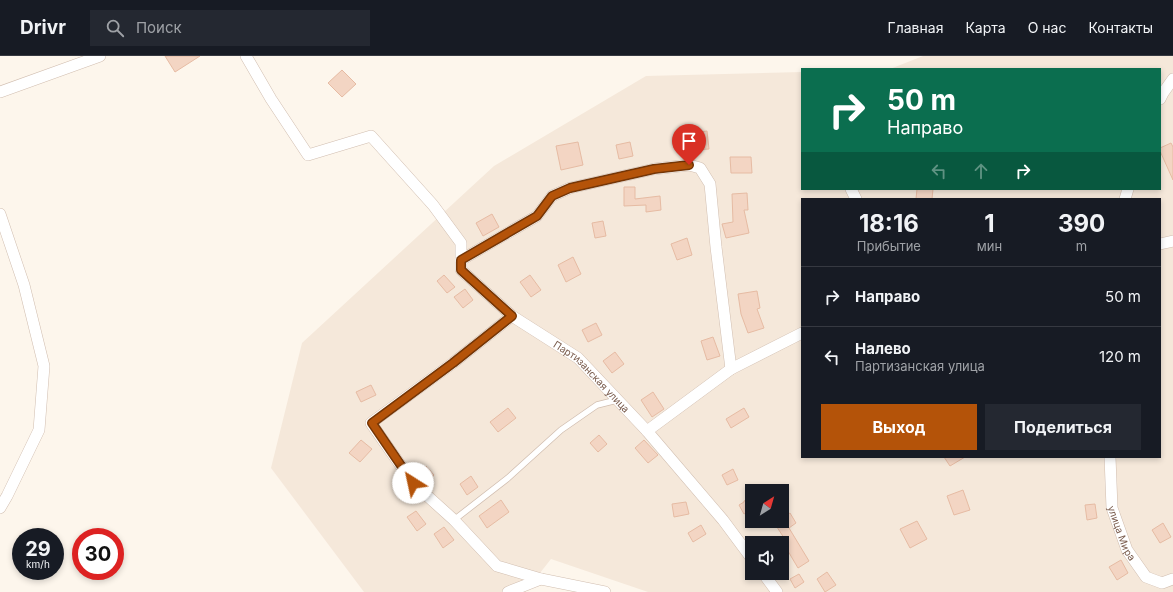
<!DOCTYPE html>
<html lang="ru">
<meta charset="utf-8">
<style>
body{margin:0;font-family:Inter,sans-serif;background:#242831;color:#f1f3f6;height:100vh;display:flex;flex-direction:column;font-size:15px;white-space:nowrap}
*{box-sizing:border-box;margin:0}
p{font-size:13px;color:#9ea1a6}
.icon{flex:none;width:22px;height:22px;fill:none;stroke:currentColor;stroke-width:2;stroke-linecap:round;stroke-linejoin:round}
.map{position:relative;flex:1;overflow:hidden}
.details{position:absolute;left:801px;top:142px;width:360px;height:260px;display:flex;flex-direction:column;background:#171b24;border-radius:0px;box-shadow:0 2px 6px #0003}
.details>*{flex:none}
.top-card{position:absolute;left:801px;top:12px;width:360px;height:122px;border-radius:0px;box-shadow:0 2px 6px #0003;background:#0b6e4f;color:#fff;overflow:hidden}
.needle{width:26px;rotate:37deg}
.controls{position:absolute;left:745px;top:428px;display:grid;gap:8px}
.controls a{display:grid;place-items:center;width:44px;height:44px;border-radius:0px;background:#171b24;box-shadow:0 2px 6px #0003;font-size:20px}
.speed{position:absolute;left:12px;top:472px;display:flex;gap:8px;font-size:20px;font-weight:700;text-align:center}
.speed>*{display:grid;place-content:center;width:52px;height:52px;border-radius:50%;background:#171b24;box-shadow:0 2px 6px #0003;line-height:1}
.speed small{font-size:10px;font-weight:400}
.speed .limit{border:6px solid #d22;background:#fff;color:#111}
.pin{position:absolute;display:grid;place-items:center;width:34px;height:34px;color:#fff;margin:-41px -17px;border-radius:50% 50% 50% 0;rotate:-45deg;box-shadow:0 0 4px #0007}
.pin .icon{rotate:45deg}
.me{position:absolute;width:44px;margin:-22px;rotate:325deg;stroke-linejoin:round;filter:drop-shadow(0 0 3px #0008)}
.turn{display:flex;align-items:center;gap:14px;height:84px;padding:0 20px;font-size:18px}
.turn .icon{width:52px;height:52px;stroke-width:2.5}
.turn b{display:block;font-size:28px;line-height:34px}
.lanes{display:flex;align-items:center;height:38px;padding:0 20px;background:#0003;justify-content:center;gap:20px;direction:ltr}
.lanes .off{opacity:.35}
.eta{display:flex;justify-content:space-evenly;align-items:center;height:68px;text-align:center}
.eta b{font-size:24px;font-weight:700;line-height:28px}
.action{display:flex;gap:8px;margin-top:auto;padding:8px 20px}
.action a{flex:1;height:46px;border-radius:0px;background:#b45309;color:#fff;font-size:16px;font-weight:700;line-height:46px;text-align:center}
.action a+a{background:#242831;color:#f1f3f6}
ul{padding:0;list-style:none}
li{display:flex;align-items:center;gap:12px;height:60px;padding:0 20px;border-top:1px solid #363941}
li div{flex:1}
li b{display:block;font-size:15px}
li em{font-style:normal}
header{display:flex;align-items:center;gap:24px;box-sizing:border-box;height:56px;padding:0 20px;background:#171b24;border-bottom:1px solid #363941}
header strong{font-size:19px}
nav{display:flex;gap:22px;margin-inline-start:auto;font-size:14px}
.search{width:280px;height:36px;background:#242831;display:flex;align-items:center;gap:10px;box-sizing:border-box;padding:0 14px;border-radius:0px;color:#9ea1a6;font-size:15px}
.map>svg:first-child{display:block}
.residential{fill:#f5e8da;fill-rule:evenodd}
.building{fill:#f3d5c3;stroke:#e6bba3}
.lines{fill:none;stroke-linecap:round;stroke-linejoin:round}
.lane-casing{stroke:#d1beb0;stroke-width:7}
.street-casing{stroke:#d1beb0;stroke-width:12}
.lane{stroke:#fff;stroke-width:5.5}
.street{stroke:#fff;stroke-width:11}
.route-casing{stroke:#753606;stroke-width:10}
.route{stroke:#b45309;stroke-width:7}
.labels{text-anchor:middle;stroke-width:3;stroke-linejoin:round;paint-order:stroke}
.street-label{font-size:10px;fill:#7a5c4d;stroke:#fffaf3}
</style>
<header>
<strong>Drivr</strong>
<div class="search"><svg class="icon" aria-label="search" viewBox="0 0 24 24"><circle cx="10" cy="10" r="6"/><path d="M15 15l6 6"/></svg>Поиск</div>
<nav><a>Главная</a><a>Карта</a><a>О нас</a><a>Контакты</a></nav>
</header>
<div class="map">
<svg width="1173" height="536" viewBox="0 0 1173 536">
<rect width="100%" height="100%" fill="#fdf6ec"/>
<path class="residential" d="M 923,0 L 1173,0 L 1173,536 L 648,536 L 551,503 L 525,536 L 364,536 L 271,412 L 302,287 L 494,110 L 646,20 L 802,16 L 802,133 L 1160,133 L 1160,13 L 890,13 ZM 802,143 L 1160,143 L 1160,401 L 802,401 ZM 752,435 L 782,435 L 782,465 L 752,465 ZM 752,487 L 782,487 L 782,517 L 752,517 Z"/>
<g class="building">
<path d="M 165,0 L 200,0 L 175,16 Z"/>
<path d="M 342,14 L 356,28 L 342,41 L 328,27 Z"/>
<path d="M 707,75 L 709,93 L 693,94 L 691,77 Z"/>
<path d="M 578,86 L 583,109 L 561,114 L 556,90 Z"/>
<path d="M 630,86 L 633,100 L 619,103 L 616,89 Z"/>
<path d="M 1171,87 L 1173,91 L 1173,124 L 1160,95 L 1160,92 Z"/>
<path d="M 730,101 L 751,101 L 752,117 L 731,117 Z"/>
<path d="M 624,131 L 635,131 L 635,143 L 660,140 L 661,154 L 646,156 L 646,149 L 624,150 Z"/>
<path d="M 917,133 L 933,133 L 932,143 L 916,143 Z"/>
<path d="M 747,137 L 748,154 L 744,154 L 749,177 L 726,182 L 722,168 L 733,166 L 732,138 Z"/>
<path d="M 492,158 L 499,171 L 483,180 L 476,167 Z"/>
<path d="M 603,165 L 606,180 L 595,182 L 592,167 Z"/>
<path d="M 687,182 L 692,199 L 677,204 L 671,188 Z"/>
<path d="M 573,201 L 581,218 L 566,226 L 558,209 Z"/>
<path d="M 444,219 L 455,231 L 447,237 L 437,225 Z"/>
<path d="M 530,219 L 541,234 L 531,241 L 520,226 Z"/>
<path d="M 465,233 L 473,244 L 463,252 L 454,241 Z"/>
<path d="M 757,235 L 760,252 L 757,253 L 764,272 L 748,277 L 741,258 L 738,238 Z"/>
<path d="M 596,267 L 602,279 L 588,286 L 582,274 Z"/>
<path d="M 713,281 L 720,300 L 707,304 L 701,285 Z"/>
<path d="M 615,296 L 624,308 L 612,317 L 603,305 Z"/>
<path d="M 371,329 L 376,339 L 361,346 L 356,336 Z"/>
<path d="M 653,336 L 664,353 L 652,361 L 641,344 Z"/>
<path d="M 508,352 L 516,362 L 498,376 L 490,366 Z"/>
<path d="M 744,352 L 749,361 L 731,372 L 726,363 Z"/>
<path d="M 599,379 L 607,388 L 598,396 L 590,387 Z"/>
<path d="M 361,384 L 372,393 L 360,406 L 349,397 Z"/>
<path d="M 644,384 L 658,399 L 648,407 L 635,392 Z"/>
<path d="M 944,401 L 965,401 L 950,410 Z"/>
<path d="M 426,410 L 434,419 L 425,428 L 416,419 Z"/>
<path d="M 733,413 L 738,424 L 727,429 L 722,419 Z"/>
<path d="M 471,420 L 478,431 L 467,439 L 460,428 Z"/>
<path d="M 963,434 L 970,454 L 954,459 L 947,440 Z"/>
<path d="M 752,440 L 752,465 L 751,466 L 747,456 L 744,458 L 739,449 L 744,446 L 744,445 Z"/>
<path d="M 501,444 L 509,456 L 487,472 L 479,460 Z"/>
<path d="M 686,446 L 689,458 L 674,461 L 672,448 Z"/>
<path d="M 1095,448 L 1097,462 L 1087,464 L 1085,449 Z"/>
<path d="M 416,455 L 426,468 L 417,475 L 407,461 Z"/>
<path d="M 790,457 L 796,467 L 789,472 L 809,505 L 798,512 L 785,490 L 788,488 L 773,465 L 782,465 L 782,462 Z"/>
<path d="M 917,465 L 927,483 L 910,492 L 900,473 Z"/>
<path d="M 1163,467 L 1171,481 L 1160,487 L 1152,474 Z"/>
<path d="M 701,469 L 706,478 L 693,486 L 688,477 Z"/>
<path d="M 444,471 L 454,484 L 443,492 L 434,478 Z"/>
<path d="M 1121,504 L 1128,517 L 1117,524 L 1109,511 Z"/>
<path d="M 827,516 L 836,529 L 825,536 L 817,523 Z"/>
<path d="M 799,518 L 804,526 L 795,532 L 790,523 Z"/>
</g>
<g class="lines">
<defs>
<path id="lane" d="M 454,464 L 508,422 L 561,374 L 597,349 L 617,344"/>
<g id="street">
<path id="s1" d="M 246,0 L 271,43 L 308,99 L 371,80 L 433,149 L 461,187 L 461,214 L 512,260 L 578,302 L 647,375 L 723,464 L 752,503"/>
<path d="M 0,36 L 100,0"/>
<path d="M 1160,43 L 1163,37 L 1173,23"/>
<path d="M 851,133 L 856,143"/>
<path d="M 1125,143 L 1128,133"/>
<path d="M 0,158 L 24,229 L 44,310 L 39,374 L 7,440 L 0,452"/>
<path d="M 1160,188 L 1173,185"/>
<path d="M 461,204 L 537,160 L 552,140 L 570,132 L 654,113 L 689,109 L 700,112 L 710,128 L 716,191 L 731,313"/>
<path d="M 512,260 L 453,307 L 371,367 L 413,427 L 454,464 L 497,510 L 541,523 L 605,536"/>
<path d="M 647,375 L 731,313 L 802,277"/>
<path id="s2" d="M 1110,401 L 1112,452 L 1127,494 L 1146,521 L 1162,527 L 1173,523"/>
<path d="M 763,517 L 777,536"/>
<path d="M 508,536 L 541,523"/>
</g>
</defs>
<use href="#lane" class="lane-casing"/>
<use href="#street" class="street-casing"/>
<use href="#lane" class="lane"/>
<use href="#street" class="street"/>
</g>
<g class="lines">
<defs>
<path id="route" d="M 413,427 L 372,367 L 453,307 L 512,260 L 461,214 L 461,204 L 537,160 L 552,140 L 570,132 L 654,113 L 689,109"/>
</defs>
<use href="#route" class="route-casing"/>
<use href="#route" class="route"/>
</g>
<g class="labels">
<g class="street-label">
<text dy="4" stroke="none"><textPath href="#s1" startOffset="519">Партизанская улица</textPath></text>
<text dy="4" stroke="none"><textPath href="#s2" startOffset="78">улица Мира</textPath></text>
</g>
</g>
</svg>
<div class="controls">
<a><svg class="needle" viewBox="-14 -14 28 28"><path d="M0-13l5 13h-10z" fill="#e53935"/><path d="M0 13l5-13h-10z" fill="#9ea1a6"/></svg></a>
<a><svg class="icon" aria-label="sound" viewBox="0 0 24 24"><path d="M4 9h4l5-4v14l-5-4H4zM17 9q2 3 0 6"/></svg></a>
</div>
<div class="speed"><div>29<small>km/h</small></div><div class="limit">30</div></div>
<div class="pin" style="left:689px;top:109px;background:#d93025"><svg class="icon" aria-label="arrive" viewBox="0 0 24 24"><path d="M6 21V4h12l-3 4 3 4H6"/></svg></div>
<svg class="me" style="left:413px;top:427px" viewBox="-20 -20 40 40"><circle r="19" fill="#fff"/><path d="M0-13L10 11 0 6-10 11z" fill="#b45309"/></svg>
<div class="top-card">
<div class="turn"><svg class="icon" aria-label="right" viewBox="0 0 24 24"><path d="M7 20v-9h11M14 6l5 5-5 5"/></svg><div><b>50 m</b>Направо</div></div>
<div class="lanes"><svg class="icon off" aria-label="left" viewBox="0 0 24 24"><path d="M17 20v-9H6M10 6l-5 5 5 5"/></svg><svg class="icon off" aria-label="ahead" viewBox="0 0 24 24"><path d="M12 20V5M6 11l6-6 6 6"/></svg><svg class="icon" aria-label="right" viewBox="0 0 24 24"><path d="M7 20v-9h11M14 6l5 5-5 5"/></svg></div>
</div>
<section class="details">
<div class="eta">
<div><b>18:16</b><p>Прибытие</p></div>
<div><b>1</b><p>мин</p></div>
<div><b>390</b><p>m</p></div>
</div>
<ul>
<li><svg class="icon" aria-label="right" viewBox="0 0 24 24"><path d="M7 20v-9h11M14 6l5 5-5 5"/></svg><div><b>Направо</b></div><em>50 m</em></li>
<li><svg class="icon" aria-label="left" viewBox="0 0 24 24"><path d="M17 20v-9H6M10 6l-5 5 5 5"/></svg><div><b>Налево</b><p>Партизанская улица</p></div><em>120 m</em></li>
</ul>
<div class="action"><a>Выход</a><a>Поделиться</a></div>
</section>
</div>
